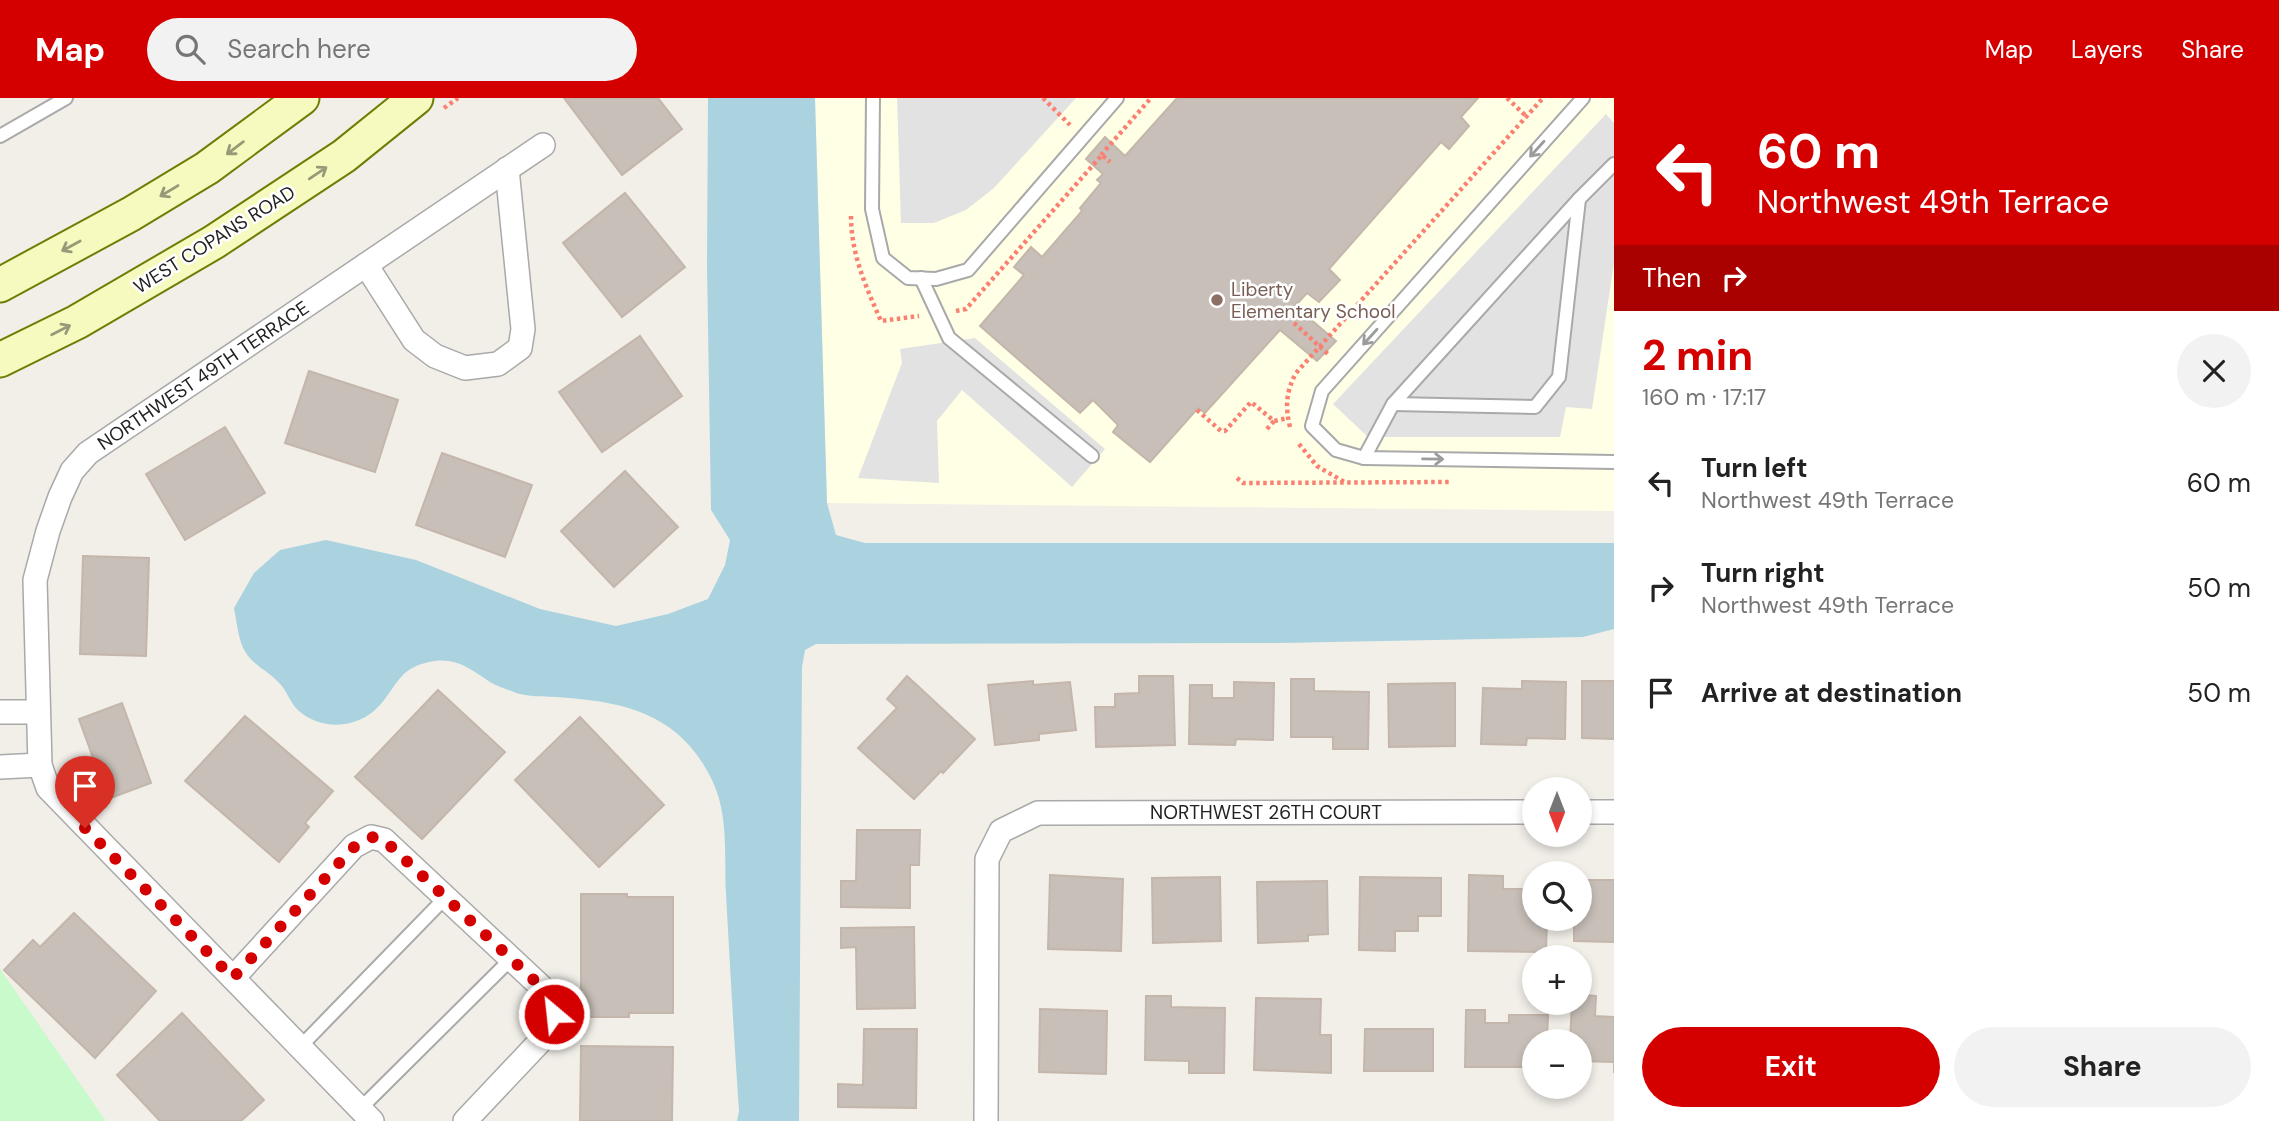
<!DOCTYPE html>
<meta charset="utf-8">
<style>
body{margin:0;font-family:"DM Sans",sans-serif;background:#f2f2f2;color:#222;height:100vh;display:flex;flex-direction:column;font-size:26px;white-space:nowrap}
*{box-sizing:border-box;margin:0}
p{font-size:23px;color:#767676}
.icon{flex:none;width:38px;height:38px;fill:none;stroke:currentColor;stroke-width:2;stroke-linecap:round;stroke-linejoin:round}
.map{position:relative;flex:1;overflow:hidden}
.sheet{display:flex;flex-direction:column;background:#fff;width:665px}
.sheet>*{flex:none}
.top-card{background:#d40000;color:#fff;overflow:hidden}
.needle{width:46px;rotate:180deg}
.controls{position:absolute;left:1522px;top:679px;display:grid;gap:14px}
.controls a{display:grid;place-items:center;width:70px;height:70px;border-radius:50%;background:#fff;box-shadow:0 4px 10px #0003;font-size:35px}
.pin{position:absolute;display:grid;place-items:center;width:60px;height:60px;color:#fff;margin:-72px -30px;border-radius:50% 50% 50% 0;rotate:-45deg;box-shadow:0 0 7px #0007}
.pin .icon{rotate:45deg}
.me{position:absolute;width:77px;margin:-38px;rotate:332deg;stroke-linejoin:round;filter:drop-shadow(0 0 5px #0008)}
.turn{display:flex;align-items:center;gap:24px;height:147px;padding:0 28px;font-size:32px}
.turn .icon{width:91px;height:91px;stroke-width:2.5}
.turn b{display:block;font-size:49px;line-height:60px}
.then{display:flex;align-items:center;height:66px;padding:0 28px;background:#0003;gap:14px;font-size:26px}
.round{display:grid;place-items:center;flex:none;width:74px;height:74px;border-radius:37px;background:#f2f2f2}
.overview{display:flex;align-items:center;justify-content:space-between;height:119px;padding:0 28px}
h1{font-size:42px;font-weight:700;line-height:52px;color:#d40000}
.action{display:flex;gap:14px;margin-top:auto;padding:14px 28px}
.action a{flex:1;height:80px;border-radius:42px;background:#d40000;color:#fff;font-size:28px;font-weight:700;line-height:80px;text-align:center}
.action a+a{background:#f2f2f2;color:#222}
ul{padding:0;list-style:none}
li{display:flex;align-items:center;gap:21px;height:105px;padding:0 28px}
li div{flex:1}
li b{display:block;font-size:26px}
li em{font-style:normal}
header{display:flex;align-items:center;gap:42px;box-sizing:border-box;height:98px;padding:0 35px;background:#d40000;color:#fff}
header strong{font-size:33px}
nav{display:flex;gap:38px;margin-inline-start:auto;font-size:24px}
.search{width:490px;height:63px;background:#f2f2f2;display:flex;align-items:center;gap:18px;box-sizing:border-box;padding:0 24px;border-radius:38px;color:#767676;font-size:26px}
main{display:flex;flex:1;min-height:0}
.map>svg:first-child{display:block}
.education{fill:#ffffe5}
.park{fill:#c8facc}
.parking{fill:#e2e2e2}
.water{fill:#aad3df}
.building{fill:#c7bfb8;stroke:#c4b6ab;stroke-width:2}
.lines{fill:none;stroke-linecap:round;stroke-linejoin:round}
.lane-casing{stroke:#a9a9a9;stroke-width:16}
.street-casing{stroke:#a9a9a9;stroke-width:26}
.secondary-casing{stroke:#707d05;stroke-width:37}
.path{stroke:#fa8072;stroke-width:4.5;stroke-dasharray:3.5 3.5;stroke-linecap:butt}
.lane{stroke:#fff;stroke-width:12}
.street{stroke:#fff;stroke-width:23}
.secondary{stroke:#f7fabf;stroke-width:33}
.oneway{stroke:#979978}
.oneway2{stroke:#9c9c9c}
.route{stroke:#d40000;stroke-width:12;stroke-dasharray:0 21.6}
.education-dot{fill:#8d6e63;stroke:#fff;stroke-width:2.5}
.labels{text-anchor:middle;stroke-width:5;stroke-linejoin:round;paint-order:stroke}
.street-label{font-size:19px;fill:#222;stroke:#fff}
.education-label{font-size:19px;fill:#785e54;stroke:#fff;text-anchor:start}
</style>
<header>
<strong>Map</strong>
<div class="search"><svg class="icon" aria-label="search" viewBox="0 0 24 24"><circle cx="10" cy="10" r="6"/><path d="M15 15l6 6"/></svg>Search here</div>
<nav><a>Map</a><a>Layers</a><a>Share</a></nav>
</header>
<main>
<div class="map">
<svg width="1614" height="1023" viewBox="0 0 1614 1023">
<rect width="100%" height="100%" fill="#f2efe9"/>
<path class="education" d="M 815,0 L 1614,0 L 1614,413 L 827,405 Z"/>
<path class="park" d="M 0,871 L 106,1023 L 0,1023 Z"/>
<g class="parking">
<path d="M 897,0 L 1076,0 L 994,90 L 966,112 L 934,125 L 901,125 Z"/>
<path d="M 1606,16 L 1614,25 L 1614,165 L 1592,311 L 1566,309 L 1560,339 L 1368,339 L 1333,306 Z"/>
<path d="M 975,240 L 1105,351 L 1072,389 L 962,292 L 937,323 L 939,385 L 858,380 L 902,265 L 900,251 Z"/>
</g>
<path class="water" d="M 708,0 L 815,0 L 827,405 L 836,437 L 865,445 L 1614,445 L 1614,531 L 1583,539 L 1280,545 L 816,546 L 805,552 L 802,569 L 799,1023 L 737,1023 L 739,1013 C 734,941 730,869 726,796 C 724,758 729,717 712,682 C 682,620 632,605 569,600 C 552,598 532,600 516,595 C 507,591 495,588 487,582 C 470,571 457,560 435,563 C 400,568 399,585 380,607 C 359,631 322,633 299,613 C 290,605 288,595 281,587 C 272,575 254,568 246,555 C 238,543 237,524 234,510 L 254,475 L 280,452 L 326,442 L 416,462 L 540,511 L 616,528 L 668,516 L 708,501 L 725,467 L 730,442 L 711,412 L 707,168 Z"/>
<g class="building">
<path d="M 564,0 L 658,0 L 682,31 L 622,77 Z"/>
<path d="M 1177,0 L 1478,0 L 1461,19 L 1469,28 L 1449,51 L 1441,44 L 1329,171 L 1340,182 L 1319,204 L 1307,195 L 1295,208 L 1336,243 L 1317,263 L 1280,232 L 1205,315 L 1198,310 L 1150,364 L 1113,334 L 1118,327 L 1093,302 L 1080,315 L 980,228 L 1024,177 L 1014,169 L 1031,149 L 1042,159 L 1082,113 L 1080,110 L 1101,85 L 1097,82 L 1103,76 L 1086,61 L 1105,39 L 1125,58 Z"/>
<path d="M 625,95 L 685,169 L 622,219 L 563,145 Z"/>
<path d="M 640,238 L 682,298 L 602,354 L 559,294 Z"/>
<path d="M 309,273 L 398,302 L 375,374 L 285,345 Z"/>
<path d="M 225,329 L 265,395 L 185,442 L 146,376 Z"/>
<path d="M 442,355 L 532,387 L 505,459 L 416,427 Z"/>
<path d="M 625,373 L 678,429 L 614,489 L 561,433 Z"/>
<path d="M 83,458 L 149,460 L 146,558 L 80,556 Z"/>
<path d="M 907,578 L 975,641 L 943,675 L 941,673 L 914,701 L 858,650 L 897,610 L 887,601 Z"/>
<path d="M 1139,578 L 1173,578 L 1175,647 L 1096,649 L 1095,609 L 1115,609 L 1115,596 L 1139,595 Z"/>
<path d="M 1291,581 L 1314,581 L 1314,593 L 1369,594 L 1368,651 L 1333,651 L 1333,639 L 1291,639 Z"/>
<path d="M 1033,583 L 1033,587 L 1070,584 L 1076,632 L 1039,636 L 1039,642 L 995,647 L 988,587 Z"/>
<path d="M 1522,583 L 1566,584 L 1565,641 L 1527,640 L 1526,647 L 1481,646 L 1483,590 L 1522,591 Z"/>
<path d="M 1582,583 L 1614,583 L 1614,641 L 1582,640 Z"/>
<path d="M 1234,584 L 1274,585 L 1273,642 L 1236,641 L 1235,647 L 1189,646 L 1190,587 L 1212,587 L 1212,600 L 1234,600 Z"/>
<path d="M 1455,585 L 1455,648 L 1389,649 L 1388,586 Z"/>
<path d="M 438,592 L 505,654 L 422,741 L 355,679 Z"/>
<path d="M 122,605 L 151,685 L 108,701 L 79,621 Z"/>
<path d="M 245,618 L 333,693 L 305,725 L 309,729 L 279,764 L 185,683 Z"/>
<path d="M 580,619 L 664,707 L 599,769 L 515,682 Z"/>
<path d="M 857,732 L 920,732 L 919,767 L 910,767 L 910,810 L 841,809 L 841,783 L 856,783 Z"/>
<path d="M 1050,777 L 1123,781 L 1121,853 L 1048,851 Z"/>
<path d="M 1469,777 L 1503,778 L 1503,791 L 1535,791 L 1535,821 L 1547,821 L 1546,854 L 1468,853 Z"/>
<path d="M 1220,779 L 1221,843 L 1153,845 L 1152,780 Z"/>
<path d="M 1360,779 L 1441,780 L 1441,818 L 1418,818 L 1418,833 L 1395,833 L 1395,853 L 1359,852 Z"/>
<path d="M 1580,782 L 1614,782 L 1614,844 L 1574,843 L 1574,821 L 1580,821 Z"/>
<path d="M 1327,783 L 1328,836 L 1308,837 L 1308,843 L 1258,845 L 1257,784 Z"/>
<path d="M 581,796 L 627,796 L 627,799 L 673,799 L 673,915 L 629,915 L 629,919 L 581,919 Z"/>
<path d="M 74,815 L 156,893 L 95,960 L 4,872 L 33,842 L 40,849 Z"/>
<path d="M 914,829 L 915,910 L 857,911 L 856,849 L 841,850 L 841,830 Z"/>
<path d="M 1580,897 L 1596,898 L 1595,918 L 1614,919 L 1614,975 L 1614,964 L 1580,963 L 1580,943 L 1570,943 L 1572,905 L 1580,905 Z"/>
<path d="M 1146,898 L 1171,898 L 1171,909 L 1225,910 L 1224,975 L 1189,975 L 1189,963 L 1145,962 Z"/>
<path d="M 1256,900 L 1321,901 L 1320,937 L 1331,937 L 1331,975 L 1254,972 Z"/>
<path d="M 1040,911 L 1107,913 L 1106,976 L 1039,974 Z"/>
<path d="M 1466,912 L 1485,912 L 1485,925 L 1509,925 L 1509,917 L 1548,917 L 1547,943 L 1535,943 L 1535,969 L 1465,969 Z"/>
<path d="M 182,915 L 264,1002 L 241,1023 L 160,1023 L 117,977 Z"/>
<path d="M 864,931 L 917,931 L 916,1010 L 838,1009 L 838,986 L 863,987 Z"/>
<path d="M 1365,931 L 1433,931 L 1433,973 L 1364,973 Z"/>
<path d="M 581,948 L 673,949 L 672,1023 L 580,1023 Z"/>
</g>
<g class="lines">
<defs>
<g id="lane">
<path d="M 873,0 L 872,111 L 883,160 L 908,180 L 936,181 L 968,172 L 1117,0"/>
<path d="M 1583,0 L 1322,293 L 1312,328 L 1336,352 L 1364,360 L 1614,364"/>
<path d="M 0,38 L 66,0"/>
<path d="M 921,180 L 949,240 L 1092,358"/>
<path d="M 1393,306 L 1535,309 L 1559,279 L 1579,101"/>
<path d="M 1364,360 L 1393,306 L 1579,101 L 1614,66"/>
<path d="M 300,949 L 446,799"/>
<path d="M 360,1011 L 511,861"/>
</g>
<g id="street">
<path d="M 366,167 L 414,242 L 435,258 L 465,270 L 498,266 L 520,250 L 523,231 L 507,71"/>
<path d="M 0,614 L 37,614"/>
<path d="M 0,669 L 40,667"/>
<path d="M 1580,714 L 1614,714"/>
<path d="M 233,880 L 354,748 L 371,739 L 384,742 L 551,898 L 554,916 L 548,935 L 465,1023"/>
<path d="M 372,1023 L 48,690 L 40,667 L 35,482 L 48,433 L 60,399 L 72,373 L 88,355 L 543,47"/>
<path d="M 986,1023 L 987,761 L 1001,733 L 1038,715 L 1535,714"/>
</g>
<g id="secondary">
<path d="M 0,187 L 131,116 L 207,70 L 302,0"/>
<path d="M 0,262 L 77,224 L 214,144 L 344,58 L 416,0"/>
</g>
</defs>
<use href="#lane" class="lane-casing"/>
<use href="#street" class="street-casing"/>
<use href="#secondary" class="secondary-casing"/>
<g class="path">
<path d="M 1043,0 L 1070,27"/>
<path d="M 1507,0 L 1527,19"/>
<path d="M 444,10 L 458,0"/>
<path d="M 1101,57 L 1151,0"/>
<path d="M 851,118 C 851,156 866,189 881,223 L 919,218"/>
<path d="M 956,213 L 966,211 L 1102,57 L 1110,64"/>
<path d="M 1294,225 L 1330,258"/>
<path d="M 1197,312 L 1221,333 L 1225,333 L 1251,304 L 1274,323 L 1288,320"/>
<path d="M 1290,329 C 1285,308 1286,294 1296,275 L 1543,0"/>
<path d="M 1267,331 L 1274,323"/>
<path d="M 1299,346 L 1317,368 L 1346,385"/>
<path d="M 1237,380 L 1243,385 L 1449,384"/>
</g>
<use href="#lane" class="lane"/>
<use href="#street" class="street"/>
<use href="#secondary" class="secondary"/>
</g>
<defs><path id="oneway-shaft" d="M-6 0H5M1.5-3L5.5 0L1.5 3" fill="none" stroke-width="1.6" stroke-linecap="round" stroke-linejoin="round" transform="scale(1.75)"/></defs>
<g class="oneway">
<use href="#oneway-shaft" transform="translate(235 50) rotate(143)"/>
<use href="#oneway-shaft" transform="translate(318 75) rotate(-34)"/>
<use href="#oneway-shaft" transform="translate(169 93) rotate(149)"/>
<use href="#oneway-shaft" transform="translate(71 148) rotate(151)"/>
<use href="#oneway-shaft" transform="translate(61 232) rotate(-27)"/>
</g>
<g class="oneway2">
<use href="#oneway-shaft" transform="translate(1537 51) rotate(132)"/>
<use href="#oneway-shaft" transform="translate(1370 239) rotate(132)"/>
<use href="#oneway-shaft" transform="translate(1433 361) rotate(1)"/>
</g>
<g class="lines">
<path class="route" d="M 85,730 L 233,880 L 355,748 L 372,739 L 384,742 L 551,898 L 554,916"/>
</g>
<circle class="education-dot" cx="1217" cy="202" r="7"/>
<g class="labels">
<g class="street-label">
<text transform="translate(214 141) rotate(-32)" y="7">WEST COPANS ROAD</text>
<text transform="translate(203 277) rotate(-34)" y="7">NORTHWEST 49TH TERRACE</text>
<text x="1266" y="721">NORTHWEST 26TH COURT</text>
</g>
<g class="education-label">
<text x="1231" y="198">Liberty<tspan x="1231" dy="22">Elementary School</tspan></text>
</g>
</g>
</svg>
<div class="controls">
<a><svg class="needle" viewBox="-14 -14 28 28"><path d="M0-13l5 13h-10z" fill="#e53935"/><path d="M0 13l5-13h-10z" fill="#767676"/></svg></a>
<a><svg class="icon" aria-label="search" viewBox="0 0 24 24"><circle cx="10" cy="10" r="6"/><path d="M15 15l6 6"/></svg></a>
<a>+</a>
<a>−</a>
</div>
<div class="pin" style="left:85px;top:730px;background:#d93025"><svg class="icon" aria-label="arrive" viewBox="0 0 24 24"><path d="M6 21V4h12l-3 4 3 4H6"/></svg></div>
<svg class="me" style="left:554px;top:916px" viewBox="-20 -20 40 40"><circle r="17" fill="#d40000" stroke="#fff" stroke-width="3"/><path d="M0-11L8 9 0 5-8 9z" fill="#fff"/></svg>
</div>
<section class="sheet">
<div class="top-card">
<div class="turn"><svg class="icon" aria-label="left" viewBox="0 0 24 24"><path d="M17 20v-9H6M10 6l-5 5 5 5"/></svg><div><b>60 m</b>Northwest 49th Terrace</div></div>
<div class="then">Then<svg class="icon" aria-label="right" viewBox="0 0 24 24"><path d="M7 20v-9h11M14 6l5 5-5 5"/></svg></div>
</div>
<div class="overview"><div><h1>2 min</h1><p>160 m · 17:17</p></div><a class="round"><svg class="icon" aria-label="close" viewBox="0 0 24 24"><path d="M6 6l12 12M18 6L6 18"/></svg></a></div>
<ul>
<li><svg class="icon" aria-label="left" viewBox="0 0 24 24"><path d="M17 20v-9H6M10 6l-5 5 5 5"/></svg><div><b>Turn left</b><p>Northwest 49th Terrace</p></div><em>60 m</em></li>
<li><svg class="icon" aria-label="right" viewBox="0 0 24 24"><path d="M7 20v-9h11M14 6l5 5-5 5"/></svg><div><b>Turn right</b><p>Northwest 49th Terrace</p></div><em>50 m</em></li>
<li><svg class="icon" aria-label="arrive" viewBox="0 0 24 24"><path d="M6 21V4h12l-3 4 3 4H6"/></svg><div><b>Arrive at destination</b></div><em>50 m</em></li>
</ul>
<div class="action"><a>Exit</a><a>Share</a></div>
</section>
</main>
